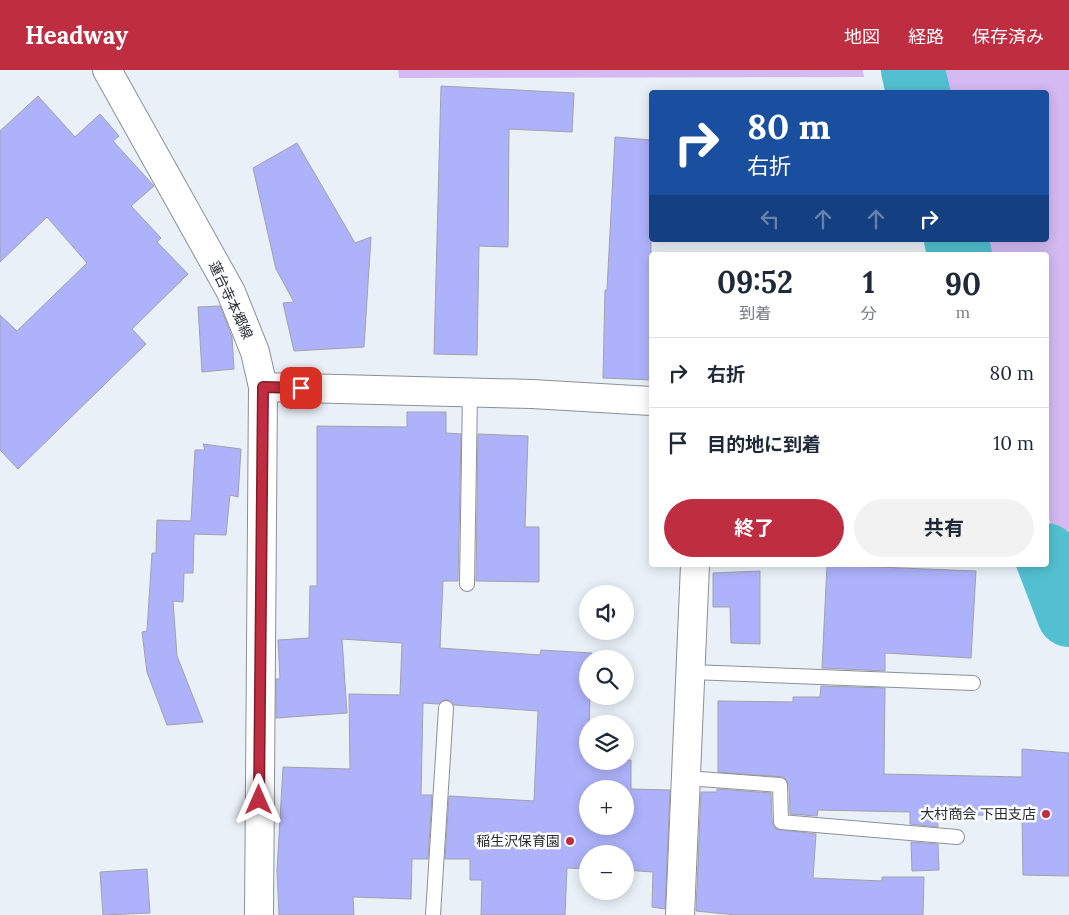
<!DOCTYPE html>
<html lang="ja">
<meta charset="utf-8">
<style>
body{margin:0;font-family:Lora,"Noto Sans JP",serif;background:#f2f2f3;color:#1f2937;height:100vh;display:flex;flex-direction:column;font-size:19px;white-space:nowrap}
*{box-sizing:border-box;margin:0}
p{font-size:16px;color:#747a83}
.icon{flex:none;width:28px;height:28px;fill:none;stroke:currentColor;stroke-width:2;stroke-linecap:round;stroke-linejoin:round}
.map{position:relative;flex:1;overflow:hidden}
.details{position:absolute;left:649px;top:182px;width:400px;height:315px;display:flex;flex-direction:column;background:#fff;border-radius:5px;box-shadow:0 2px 12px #0003}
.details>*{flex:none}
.top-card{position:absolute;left:649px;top:20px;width:400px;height:152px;border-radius:5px;box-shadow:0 2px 12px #0003;background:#1a4fa0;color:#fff;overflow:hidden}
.fabs{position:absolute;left:579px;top:515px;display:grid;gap:10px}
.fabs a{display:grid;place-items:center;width:55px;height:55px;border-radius:50%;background:#fff;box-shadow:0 2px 12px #0003;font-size:25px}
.pin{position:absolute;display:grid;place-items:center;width:42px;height:42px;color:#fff;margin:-21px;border-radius:10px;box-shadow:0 2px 8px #0006}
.me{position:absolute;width:55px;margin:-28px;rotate:0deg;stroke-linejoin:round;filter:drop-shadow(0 0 4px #0008)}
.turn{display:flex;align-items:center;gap:18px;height:105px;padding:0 15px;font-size:22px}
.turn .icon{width:65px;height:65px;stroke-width:2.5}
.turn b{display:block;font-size:35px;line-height:42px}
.lanes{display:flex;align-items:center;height:48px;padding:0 15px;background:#0003;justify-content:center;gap:25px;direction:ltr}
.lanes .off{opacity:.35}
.eta{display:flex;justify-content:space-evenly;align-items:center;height:85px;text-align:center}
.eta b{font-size:30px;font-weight:700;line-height:35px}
.action{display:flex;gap:10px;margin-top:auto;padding:10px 15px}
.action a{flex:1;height:58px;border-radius:30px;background:#be2d40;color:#fff;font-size:20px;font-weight:700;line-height:58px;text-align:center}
.action a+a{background:#f2f2f3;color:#1f2937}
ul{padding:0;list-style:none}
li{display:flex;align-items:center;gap:15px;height:70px;padding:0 15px;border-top:1px solid #e0e1e3}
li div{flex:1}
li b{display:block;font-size:19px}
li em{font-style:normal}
header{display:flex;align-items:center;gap:30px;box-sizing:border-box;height:70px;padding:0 25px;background:#be2d40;color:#fff}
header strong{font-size:24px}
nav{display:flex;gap:28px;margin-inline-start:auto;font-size:18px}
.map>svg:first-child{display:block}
.green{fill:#d4b9f2}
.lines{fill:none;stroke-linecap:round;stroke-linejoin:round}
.river{stroke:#52c0d0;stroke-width:64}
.building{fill:#aeb2fa;stroke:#a0a1aa;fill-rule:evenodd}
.lane-casing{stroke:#8b9098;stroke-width:16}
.street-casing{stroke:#8b9098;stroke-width:30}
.secondary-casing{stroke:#8b9098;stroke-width:30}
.lane{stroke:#fff;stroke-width:14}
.street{stroke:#fff;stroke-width:28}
.secondary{stroke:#fff;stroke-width:28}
.route-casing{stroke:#7c1d2a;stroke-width:12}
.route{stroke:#be2d40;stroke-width:9}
.poi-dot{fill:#be2d40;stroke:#fbfdfe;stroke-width:2}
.labels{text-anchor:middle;stroke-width:5;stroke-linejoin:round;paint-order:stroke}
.street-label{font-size:14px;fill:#2b2e31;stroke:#fbfdfe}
.poi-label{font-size:14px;fill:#2b2e31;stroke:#fbfdfe;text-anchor:end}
</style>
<header>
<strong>Headway</strong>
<nav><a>地図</a><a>経路</a><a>保存済み</a></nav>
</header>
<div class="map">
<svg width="1069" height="845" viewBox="0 0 1069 845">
<rect width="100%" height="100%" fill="#eaf0f8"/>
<g class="green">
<path d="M 398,0 L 863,0 L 864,7 L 399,8 Z"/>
<path d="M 929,0 L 1069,0 L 1069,505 L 1046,440 L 1046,185 L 975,185 L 971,170 L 1046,170 L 1046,22 L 934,22 Z"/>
</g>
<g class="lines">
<g class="river">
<path d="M 913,0 L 918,22"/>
<path d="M 956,170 L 960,185"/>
<path d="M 1046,485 L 1069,545"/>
</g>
</g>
<g class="building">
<path d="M 441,16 L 574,23 L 572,62 L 509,59 L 508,177 L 479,176 L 477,285 L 434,284 Z"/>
<path d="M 38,26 L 75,67 L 100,44 L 119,66 L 113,71 L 154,116 L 131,136 L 161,168 L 157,172 L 188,204 L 132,259 L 146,274 L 18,399 L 0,380 L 0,245 L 17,261 L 87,193 L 47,147 L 0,192 L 0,61 Z"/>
<path d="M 615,67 L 651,70 L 651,310 L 603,308 L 605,220 L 607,220 Z"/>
<path d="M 297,73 L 355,173 L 371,167 L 364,277 L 294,281 L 283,233 L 294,232 L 276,199 L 253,98 Z"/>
<path d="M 220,236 L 232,267 L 234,299 L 202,302 L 198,237 Z"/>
<path d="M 407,342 L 446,342 L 446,363 L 461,364 L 458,511 L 443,511 L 440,578 L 540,585 L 541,580 L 592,583 L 592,589 L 588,589 L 588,626 L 590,626 L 588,691 L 631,690 L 631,719 L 670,720 L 665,839 L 652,837 L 653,802 L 625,800 L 625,784 L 588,784 L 588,799 L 567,798 L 565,845 L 481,845 L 482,810 L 470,810 L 470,789 L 445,789 L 449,726 L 534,731 L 538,641 L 454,635 L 446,629 L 438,634 L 423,633 L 421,725 L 432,725 L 428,789 L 412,789 L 411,829 L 353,827 L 354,845 L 279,845 L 277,801 L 283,697 L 350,699 L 349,624 L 400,625 L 402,573 L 342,569 L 347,643 L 276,648 L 276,609 L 280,609 L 278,570 L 309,568 L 310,516 L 317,516 L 317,356 L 407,357 ZM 588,719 L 625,719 L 625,756 L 588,756 Z"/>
<path d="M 478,364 L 528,366 L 525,457 L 539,457 L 539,512 L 476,511 Z"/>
<path d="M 203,374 L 241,379 L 238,427 L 230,425 L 226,465 L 194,464 L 193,503 L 184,503 L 183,532 L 173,531 L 177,586 L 203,652 L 167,655 L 147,602 L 142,562 L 147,561 L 152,483 L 156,483 L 157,450 L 191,451 L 195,380 L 205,380 Z"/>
<path d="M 827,495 L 976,501 L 971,588 L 885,583 L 885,601 L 822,598 Z"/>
<path d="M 760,501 L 760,574 L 731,573 L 730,537 L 713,537 L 713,503 Z"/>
<path d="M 821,616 L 885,618 L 884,704 L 1022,707 L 1022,679 L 1069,683 L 1069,806 L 1023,805 L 1022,746 L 937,744 L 938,757 L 910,754 L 910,742 L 818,740 L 817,746 L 790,744 L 789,715 L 784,707 L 718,702 L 718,631 L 793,632 L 793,627 L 820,627 Z"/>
<path d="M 717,719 L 771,723 L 772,752 L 776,759 L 816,764 L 813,808 L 882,811 L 882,807 L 924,807 L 923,845 L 736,845 L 696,841 L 701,722 L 717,722 Z"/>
<path d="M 911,772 L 938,774 L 939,800 L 912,801 Z"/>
<path d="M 147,799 L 150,843 L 103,845 L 100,802 Z"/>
</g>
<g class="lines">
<defs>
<g id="lane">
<path d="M 467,514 L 470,322"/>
<path d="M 691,602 L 973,613"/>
<path d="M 686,708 L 780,715 L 781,752 L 957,767"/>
<path d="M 433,845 L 446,638"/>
</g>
<g id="street">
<path d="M 263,317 L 532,324 L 651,331"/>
<path d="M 680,845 L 695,495"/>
</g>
<path id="secondary" d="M 107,0 L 231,222 L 255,282 L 263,317 L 259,845"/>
</defs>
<use href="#lane" class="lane-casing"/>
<use href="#street" class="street-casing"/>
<use href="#secondary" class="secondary-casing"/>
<use href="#lane" class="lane"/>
<use href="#street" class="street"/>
<use href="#secondary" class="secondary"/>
</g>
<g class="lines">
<defs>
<path id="route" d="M 259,730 L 263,317 L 301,318"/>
</defs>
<use href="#route" class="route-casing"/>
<use href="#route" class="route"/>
</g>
<g class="poi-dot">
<circle cx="1046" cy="744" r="5"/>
<circle cx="570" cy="771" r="5"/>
</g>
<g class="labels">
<g class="street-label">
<text transform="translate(231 230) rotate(65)" y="5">蓮台寺本郷線</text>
</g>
<g class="poi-label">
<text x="1036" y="749">大村商会 下田支店</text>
<text x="560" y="776">稲生沢保育園</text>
</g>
</g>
</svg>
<div class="fabs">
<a><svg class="icon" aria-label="sound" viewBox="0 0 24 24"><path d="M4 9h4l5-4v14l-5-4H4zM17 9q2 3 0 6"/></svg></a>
<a><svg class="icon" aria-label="search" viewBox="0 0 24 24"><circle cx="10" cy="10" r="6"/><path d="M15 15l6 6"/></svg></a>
<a><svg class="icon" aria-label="layers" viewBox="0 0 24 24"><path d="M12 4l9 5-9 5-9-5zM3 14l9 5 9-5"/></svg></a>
<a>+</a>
<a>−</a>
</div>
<div class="pin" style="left:301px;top:318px;background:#d93025"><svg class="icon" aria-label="arrive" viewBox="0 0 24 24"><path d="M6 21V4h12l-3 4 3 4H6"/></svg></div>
<svg class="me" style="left:259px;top:730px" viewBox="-20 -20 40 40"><path d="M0-17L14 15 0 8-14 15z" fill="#be2d40" stroke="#fff" stroke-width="4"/></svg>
<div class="top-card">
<div class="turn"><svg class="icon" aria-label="right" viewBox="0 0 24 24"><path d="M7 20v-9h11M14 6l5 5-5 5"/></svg><div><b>80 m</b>右折</div></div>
<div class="lanes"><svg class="icon off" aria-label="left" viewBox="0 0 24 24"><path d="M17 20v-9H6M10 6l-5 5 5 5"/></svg><svg class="icon off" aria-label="ahead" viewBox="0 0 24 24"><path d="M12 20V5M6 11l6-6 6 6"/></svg><svg class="icon off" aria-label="ahead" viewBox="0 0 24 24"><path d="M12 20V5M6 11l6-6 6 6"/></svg><svg class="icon" aria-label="right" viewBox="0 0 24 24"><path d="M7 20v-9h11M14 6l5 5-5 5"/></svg></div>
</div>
<section class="details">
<div class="eta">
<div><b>09:52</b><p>到着</p></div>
<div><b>1</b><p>分</p></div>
<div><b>90</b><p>m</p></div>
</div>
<ul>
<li><svg class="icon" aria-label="right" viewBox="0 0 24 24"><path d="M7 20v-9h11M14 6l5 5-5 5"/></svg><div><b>右折</b></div><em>80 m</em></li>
<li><svg class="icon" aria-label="arrive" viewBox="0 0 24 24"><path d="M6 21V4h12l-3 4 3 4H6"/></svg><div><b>目的地に到着</b></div><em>10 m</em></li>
</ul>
<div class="action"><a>終了</a><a>共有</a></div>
</section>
</div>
